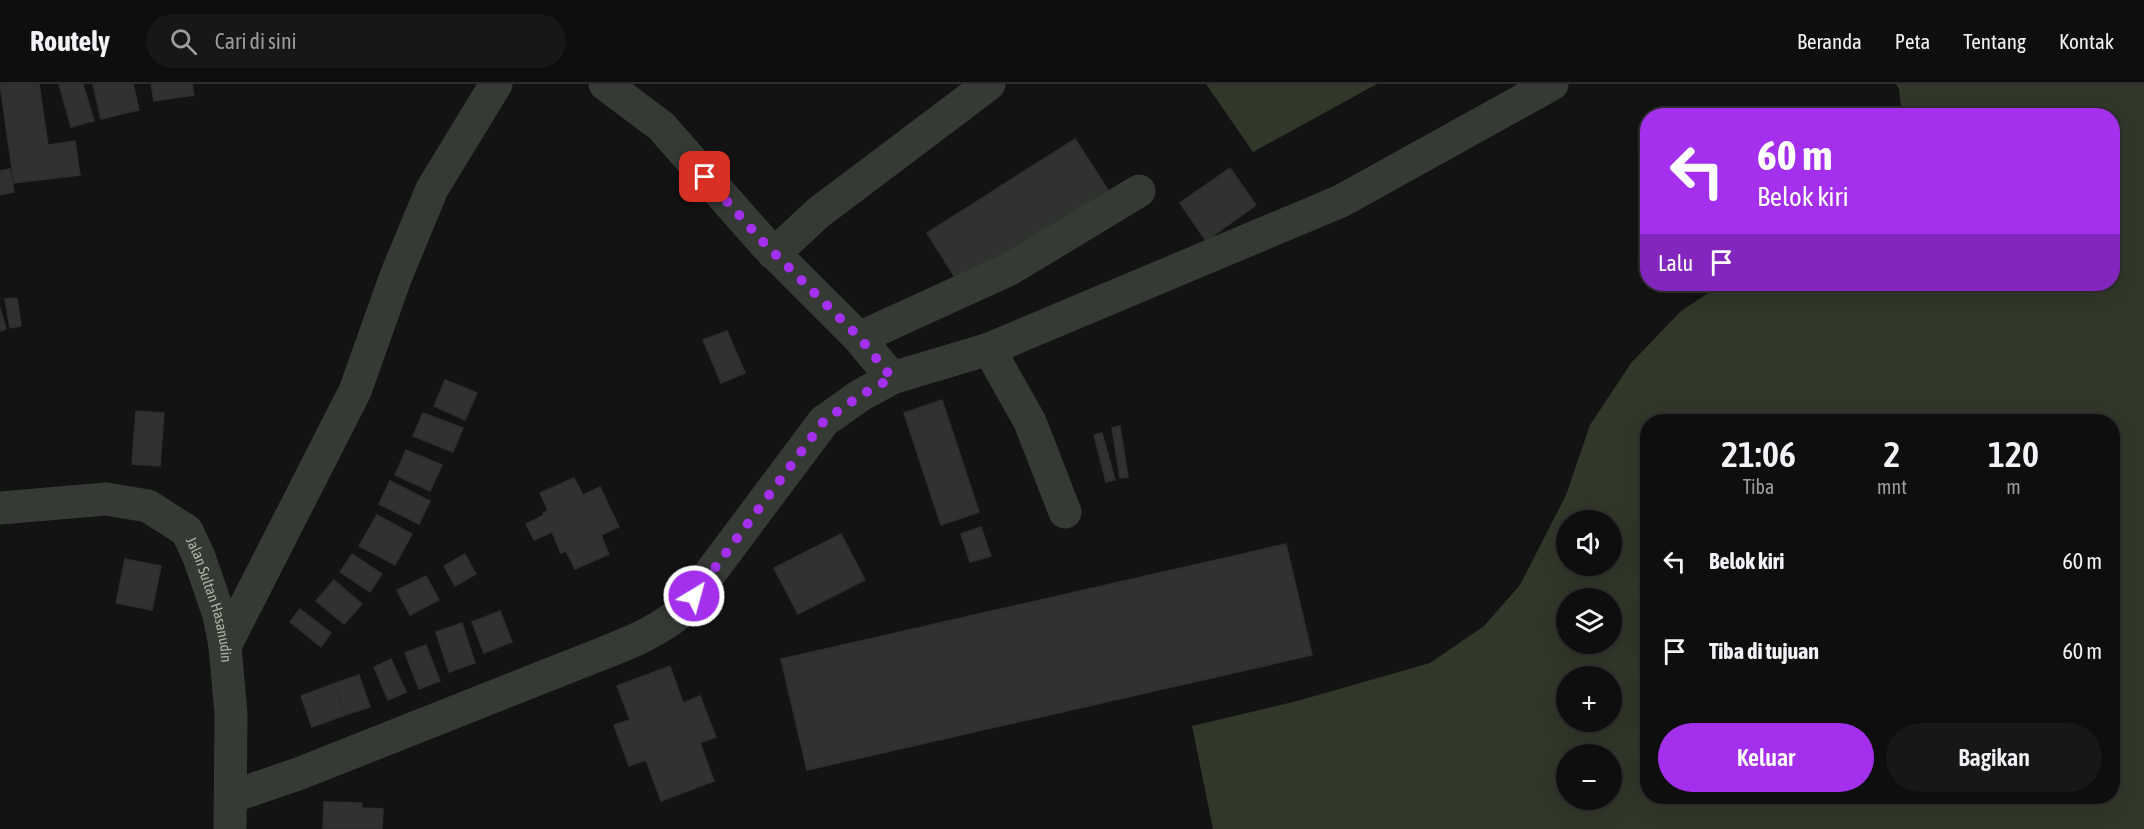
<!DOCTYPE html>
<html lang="id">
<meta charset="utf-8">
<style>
body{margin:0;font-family:"Asap Condensed",sans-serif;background:#171717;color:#f1f3f6;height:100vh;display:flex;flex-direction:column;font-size:22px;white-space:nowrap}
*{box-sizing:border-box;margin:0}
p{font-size:20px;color:#9b9c9e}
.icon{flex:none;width:33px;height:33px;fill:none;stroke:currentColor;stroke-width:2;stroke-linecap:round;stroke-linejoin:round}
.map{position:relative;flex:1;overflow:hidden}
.details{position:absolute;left:1640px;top:330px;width:480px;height:390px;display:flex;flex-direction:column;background:#0e0e0e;border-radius:24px;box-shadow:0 6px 24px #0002,0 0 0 2px #2e2e2e}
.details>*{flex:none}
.banner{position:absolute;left:1640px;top:24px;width:480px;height:183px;border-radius:24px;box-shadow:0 6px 24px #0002,0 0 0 2px #2e2e2e;background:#a430ed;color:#fff;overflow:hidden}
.buttons{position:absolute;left:1556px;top:426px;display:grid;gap:12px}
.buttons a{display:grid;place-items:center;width:66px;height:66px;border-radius:50%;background:#0e0e0e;box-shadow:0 6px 24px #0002,0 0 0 2px #2e2e2e;font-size:30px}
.pin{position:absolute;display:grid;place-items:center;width:51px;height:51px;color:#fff;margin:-26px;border-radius:12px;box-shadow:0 3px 9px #0006}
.me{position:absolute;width:66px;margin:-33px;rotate:37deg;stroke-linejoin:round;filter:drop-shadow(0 0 4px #0008)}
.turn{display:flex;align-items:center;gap:21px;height:126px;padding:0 18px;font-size:27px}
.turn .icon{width:78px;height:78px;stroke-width:2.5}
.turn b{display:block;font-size:42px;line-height:51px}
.then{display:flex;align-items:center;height:57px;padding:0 18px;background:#0003;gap:12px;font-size:22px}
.eta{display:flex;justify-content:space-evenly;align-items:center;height:102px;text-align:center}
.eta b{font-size:36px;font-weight:600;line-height:42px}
.button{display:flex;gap:12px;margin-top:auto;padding:12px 18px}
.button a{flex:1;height:69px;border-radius:36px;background:#a430ed;color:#fff;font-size:24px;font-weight:600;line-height:69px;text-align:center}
.button a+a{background:#171717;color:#f1f3f6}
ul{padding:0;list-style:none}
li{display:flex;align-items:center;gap:18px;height:90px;padding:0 18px}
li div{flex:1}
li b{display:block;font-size:22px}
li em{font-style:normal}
header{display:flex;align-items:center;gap:36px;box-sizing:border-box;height:84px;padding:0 30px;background:#0e0e0e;border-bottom:2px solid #2e2e2e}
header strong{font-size:28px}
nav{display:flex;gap:33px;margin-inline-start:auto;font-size:21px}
.search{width:420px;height:54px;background:#171717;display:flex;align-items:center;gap:15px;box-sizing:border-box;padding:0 21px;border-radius:33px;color:#9b9c9e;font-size:22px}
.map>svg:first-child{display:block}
.water{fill:#313729;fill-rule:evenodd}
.building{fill:#30322f;stroke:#2c2f2c;stroke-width:1.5}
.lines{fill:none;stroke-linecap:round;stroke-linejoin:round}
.minor{stroke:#363a35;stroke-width:33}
.route{stroke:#a430ed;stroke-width:10;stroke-dasharray:0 18}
.labels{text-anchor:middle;stroke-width:6;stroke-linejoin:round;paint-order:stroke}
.street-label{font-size:15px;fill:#a9b4a4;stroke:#0d0e0d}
</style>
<header>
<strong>Routely</strong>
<div class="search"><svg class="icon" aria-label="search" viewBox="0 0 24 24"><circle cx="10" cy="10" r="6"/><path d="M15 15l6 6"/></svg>Cari di sini</div>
<nav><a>Beranda</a><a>Peta</a><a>Tentang</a><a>Kontak</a></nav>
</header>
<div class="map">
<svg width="2144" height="745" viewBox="0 0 2144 745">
<rect width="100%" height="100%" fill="#121312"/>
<g class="water">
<path d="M 1206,0 L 1377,0 L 1253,68 Z"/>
<path d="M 1896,0 L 2144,0 L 2144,745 L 1213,745 L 1192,642 L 1297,617 L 1430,579 L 1484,542 L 1520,501 L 1566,411 L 1590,341 L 1631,279 L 1681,227 L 1722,200 L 2112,200 L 2112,32 L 1902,31 L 1899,5 ZM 1647,338 L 2112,338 L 2112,712 L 1647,712 ZM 1566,436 L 1611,436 L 1611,482 L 1566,482 ZM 1566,514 L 1611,514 L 1611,560 L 1566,560 ZM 1566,592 L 1611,592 L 1611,638 L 1566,638 ZM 1566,670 L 1611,670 L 1611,716 L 1566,716 Z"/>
</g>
<g class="building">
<path d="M 0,0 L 39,0 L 48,61 L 75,57 L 80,91 L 14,99 Z"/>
<path d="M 59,0 L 83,0 L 94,37 L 71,43 Z"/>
<path d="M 93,0 L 133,0 L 139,26 L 101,35 Z"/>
<path d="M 151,0 L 192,0 L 194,11 L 154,17 Z"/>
<path d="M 1075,55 L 1110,109 L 961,203 L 927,149 Z"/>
<path d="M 1230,84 L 1256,121 L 1206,157 L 1180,119 Z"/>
<path d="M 10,85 L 14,108 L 0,111 L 0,87 Z"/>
<path d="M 17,214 L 21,242 L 10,244 L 5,215 Z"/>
<path d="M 0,224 L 6,245 L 0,247 Z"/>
<path d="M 727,247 L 745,289 L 721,299 L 703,256 Z"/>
<path d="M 445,296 L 477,309 L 465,336 L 434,322 Z"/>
<path d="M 942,316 L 979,428 L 941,441 L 904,329 Z"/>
<path d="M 136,327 L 164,329 L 160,382 L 132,380 Z"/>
<path d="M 423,329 L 463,344 L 453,368 L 413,352 Z"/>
<path d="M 1120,342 L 1128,393 L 1120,394 L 1112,344 Z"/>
<path d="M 1102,349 L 1115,396 L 1106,398 L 1094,351 Z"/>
<path d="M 406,366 L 442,381 L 430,407 L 395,391 Z"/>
<path d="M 574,394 L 583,411 L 600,403 L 619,443 L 601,451 L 609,470 L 575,485 L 566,467 L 561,469 L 552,448 L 534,456 L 526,440 L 544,431 L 543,429 L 548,427 L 540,409 Z"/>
<path d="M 390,397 L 430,417 L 419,440 L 379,420 Z"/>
<path d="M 377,431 L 412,450 L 395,481 L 359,462 Z"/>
<path d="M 981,443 L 991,472 L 970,478 L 961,450 Z"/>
<path d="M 841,450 L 865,496 L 798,530 L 774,484 Z"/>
<path d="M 1286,460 L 1312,571 L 807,686 L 781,575 Z"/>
<path d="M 352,470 L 382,490 L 370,508 L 340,488 Z"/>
<path d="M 465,470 L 476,490 L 455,502 L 444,482 Z"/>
<path d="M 125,475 L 161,482 L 152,526 L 116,519 Z"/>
<path d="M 426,492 L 439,516 L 410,531 L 397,506 Z"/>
<path d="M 334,496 L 362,520 L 344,540 L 316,517 Z"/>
<path d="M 300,525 L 331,549 L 321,563 L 290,538 Z"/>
<path d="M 500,527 L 512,558 L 484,569 L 472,538 Z"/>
<path d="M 462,539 L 475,579 L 449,588 L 436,548 Z"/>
<path d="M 426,561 L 440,597 L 419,605 L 405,569 Z"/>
<path d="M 391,575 L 406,608 L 388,616 L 374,583 Z"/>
<path d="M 670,582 L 683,619 L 700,612 L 716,653 L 700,659 L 714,697 L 661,717 L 646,676 L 629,682 L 614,641 L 630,636 L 617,602 Z"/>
<path d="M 359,591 L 370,623 L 345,631 L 333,600 Z"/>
<path d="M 333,600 L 345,631 L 312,643 L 301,612 Z"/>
<path d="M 324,718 L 362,719 L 362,724 L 383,725 L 382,745 L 323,745 Z"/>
</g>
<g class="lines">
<g class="minor">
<path d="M 605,0 L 661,42 L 765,160 L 859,254 L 892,294 L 989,265 L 1341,117 L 1552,0"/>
<path d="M 774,170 L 818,129 L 989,0"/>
<path d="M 859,254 L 1010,185 L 1139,107"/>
<path d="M 989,265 L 1030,338 L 1065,428"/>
<path id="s1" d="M 0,424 L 106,415 L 148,422 L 187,447 L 199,473 L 219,531 L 225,562 L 231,630 L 230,745"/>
<path d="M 225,562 L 355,307 L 396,192 L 432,105 L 496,0"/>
<path d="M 231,713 L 298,690 L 596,572 C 627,560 655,549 681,528 L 824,337 L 861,311 L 892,294"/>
</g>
</g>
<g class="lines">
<path class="route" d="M 694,512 L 824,337 L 861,311 L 892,294 L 860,254 L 765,160 L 705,93"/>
</g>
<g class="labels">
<g class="street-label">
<text dy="5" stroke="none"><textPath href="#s1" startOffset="268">Jalan Sultan Hasanudin</textPath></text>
</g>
</g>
</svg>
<div class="buttons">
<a><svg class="icon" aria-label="sound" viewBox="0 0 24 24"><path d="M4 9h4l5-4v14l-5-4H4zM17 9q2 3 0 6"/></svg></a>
<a><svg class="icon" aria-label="layers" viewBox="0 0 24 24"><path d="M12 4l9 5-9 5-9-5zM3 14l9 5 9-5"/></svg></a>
<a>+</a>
<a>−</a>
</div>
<div class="pin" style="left:705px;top:93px;background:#d93025"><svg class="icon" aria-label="arrive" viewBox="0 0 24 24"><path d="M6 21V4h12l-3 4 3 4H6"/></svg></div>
<svg class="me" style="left:694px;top:512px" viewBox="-20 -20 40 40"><circle r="17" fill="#a430ed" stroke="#fff" stroke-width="3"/><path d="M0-11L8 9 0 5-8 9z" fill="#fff"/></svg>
<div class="banner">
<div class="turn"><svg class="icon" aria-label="left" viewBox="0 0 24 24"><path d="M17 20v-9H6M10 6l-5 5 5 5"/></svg><div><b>60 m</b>Belok kiri</div></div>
<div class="then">Lalu<svg class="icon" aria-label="arrive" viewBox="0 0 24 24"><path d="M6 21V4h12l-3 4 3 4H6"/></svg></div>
</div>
<section class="details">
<div class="eta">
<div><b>21:06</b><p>Tiba</p></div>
<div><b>2</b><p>mnt</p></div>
<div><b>120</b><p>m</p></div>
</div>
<ul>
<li><svg class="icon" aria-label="left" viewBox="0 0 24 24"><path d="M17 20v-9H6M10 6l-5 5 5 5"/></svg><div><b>Belok kiri</b></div><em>60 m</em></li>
<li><svg class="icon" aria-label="arrive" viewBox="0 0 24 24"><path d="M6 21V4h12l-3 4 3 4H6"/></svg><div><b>Tiba di tujuan</b></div><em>60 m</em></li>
</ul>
<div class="button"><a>Keluar</a><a>Bagikan</a></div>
</section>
</div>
